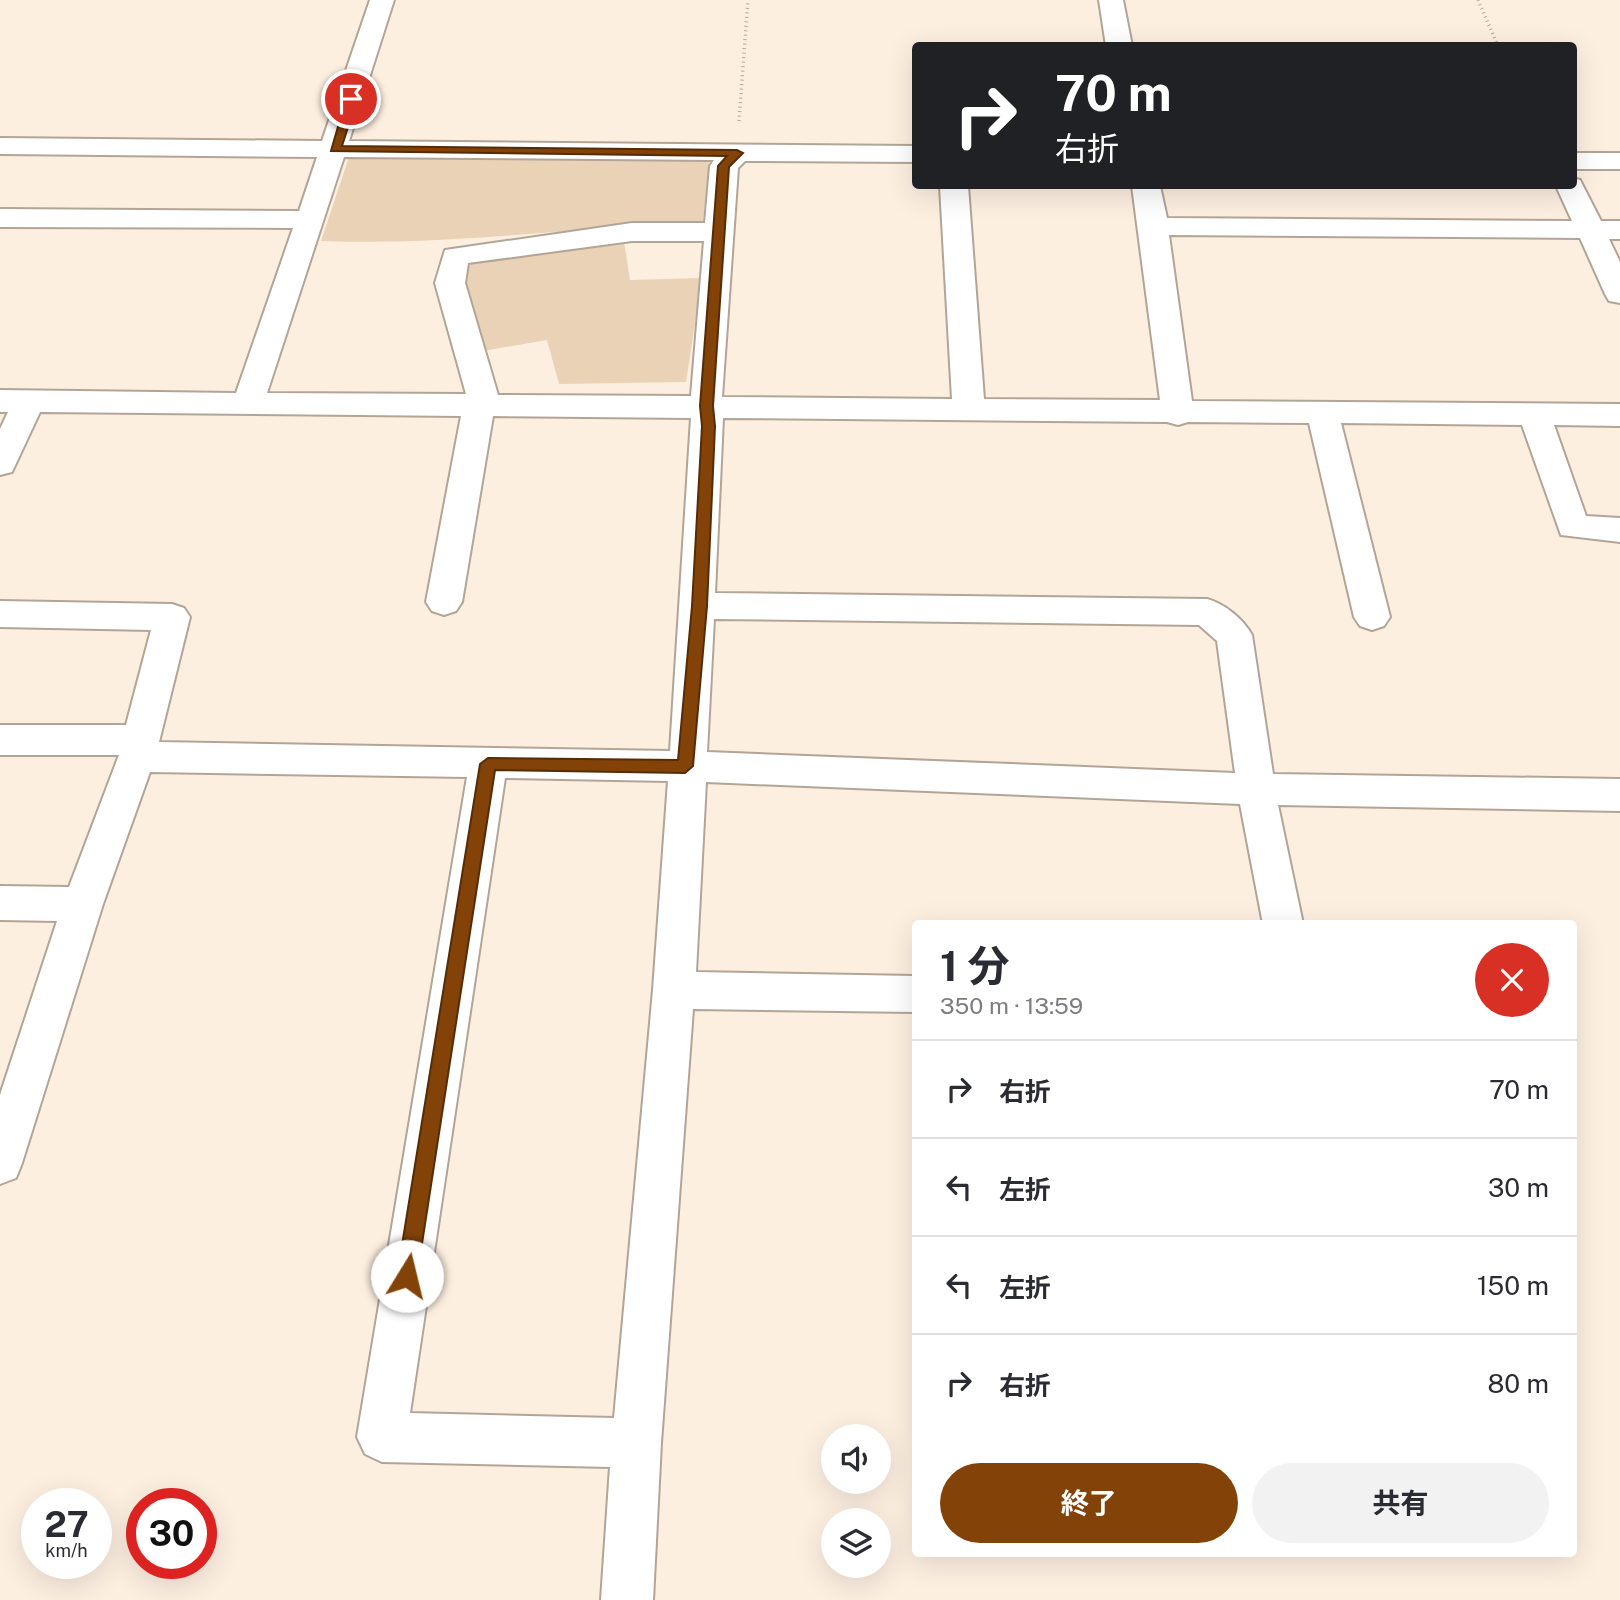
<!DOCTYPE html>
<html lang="ja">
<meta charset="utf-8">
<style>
body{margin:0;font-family:"Public Sans","Noto Sans JP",sans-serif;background:#f2f2f3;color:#2b2b33;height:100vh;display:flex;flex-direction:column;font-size:26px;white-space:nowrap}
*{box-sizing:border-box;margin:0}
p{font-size:23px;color:#7c7c81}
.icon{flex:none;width:38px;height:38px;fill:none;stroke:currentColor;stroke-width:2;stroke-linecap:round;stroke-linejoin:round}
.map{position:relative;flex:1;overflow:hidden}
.sheet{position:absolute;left:912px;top:920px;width:665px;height:637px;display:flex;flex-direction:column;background:#fff;border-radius:7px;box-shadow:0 7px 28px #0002}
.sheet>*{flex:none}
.top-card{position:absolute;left:912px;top:42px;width:665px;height:147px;border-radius:7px;box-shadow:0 7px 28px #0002;background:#202124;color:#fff;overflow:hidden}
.buttons{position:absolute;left:821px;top:1424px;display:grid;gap:14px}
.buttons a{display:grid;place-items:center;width:70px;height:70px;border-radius:50%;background:#fff;box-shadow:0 7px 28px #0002;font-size:35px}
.speed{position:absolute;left:21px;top:1488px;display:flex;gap:14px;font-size:35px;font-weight:700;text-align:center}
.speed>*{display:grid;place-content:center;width:91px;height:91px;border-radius:50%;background:#fff;box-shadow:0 7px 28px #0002;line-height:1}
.speed small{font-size:18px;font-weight:400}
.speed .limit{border:10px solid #d22;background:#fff;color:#111}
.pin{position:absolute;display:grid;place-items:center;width:60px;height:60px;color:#fff;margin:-30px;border:4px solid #fff;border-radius:50%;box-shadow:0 2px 7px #0007}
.me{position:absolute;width:77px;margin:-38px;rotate:9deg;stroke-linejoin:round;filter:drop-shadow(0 0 5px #0008)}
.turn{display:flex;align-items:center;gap:24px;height:147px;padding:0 28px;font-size:32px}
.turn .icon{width:91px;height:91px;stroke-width:2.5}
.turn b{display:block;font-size:49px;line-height:60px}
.round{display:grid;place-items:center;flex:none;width:74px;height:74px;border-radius:37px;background:#f2f2f3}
.summary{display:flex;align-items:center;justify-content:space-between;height:119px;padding:0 28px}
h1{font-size:42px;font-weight:700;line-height:52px}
.button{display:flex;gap:14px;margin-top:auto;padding:14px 28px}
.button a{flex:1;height:80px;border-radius:42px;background:#834308;color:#fff;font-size:28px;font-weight:700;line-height:80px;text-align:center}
.button a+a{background:#f2f2f3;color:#2b2b33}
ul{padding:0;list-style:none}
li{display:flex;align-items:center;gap:21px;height:98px;padding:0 28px;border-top:2px solid #e1e1e2}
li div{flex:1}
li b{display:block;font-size:26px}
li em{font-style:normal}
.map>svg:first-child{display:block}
.green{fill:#ead2b7}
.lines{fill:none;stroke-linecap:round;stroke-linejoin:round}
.minor-casing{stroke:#b2a597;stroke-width:4}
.path{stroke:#b4a99d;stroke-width:3.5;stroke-dasharray:1 3.5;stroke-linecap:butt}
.minor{fill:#fff;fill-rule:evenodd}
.route{fill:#834308;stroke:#552c05;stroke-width:2}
</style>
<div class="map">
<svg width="1620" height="1600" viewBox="0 0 1620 1600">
<rect width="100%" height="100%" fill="#fdefe0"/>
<g class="green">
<path d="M 349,157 L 709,160 L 703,222 C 575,227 449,246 321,241 Z"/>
<path d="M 624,241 L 630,280 L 702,278 L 686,382 L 559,384 L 547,340 L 483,351 L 459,281 L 465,260 Z"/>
</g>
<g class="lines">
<defs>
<g id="minor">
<path d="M 370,0 L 394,0 L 349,141 L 915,146 L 915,162 L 745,161 L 738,168 L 722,397 L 952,399 L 940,186 L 968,186 L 984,399 L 1160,400 L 1132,186 L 1160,186 L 1167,218 L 1572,221 L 1556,186 L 1573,186 L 1573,178 L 1580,180 L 1601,221 L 1620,221 L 1620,239 L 1609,239 L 1620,262 L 1620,303 L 1609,301 L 1605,294 L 1580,238 L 1169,235 L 1192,401 L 1620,404 L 1620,426 L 1554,425 L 1586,516 L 1620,518 L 1620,542 L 1561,535 L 1522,425 L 1341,423 L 1390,617 L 1384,626 L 1372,630 L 1360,626 L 1354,617 L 1309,423 L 1188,422 L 1178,425 L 1167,422 L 723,418 L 715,593 L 1207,599 C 1225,604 1243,619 1252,635 L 1273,774 L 1620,779 L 1620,811 L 1278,805 L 1303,924 L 1263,924 L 1240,804 L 706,782 L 696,972 L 915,976 L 915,1012 L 693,1009 L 661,1443 L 653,1600 L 601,1600 L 610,1467 L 382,1462 L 365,1454 L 357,1437 L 467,777 L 150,772 L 103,904 L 22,1163 L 16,1178 L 0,1184 L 0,1095 L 57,921 L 0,920 L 0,886 L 69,887 L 119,755 L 0,755 L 0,725 L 126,725 L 151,630 L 0,627 L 0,601 L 172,604 L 184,608 L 190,617 L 159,742 L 670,751 L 691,418 L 493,416 L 462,602 L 456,611 L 444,615 L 432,611 L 426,602 L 461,416 L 40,412 L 12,472 L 0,475 L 0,429 L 8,412 L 0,412 L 0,390 L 236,393 L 293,228 L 0,227 L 0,209 L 299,211 L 317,157 L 0,154 L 0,138 L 322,141 ZM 344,157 L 714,160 L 710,166 L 705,223 L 632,223 L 445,250 L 435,283 L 466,394 L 267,393 ZM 632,241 L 704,241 L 691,396 L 498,395 L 465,283 L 468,263 ZM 714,619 L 1199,625 L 1217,641 L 1235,773 L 707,752 ZM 505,778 L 668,781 L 653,990 L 614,1418 L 410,1413 Z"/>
<path d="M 1099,0 L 1123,0 L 1132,46 L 1106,46 Z"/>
<rect x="1573" y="153" width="47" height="16"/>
</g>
</defs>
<use href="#minor" class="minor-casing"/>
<g class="path">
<path d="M 1478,0 L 1498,46"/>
<path d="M 739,121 L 748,0"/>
</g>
<use href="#minor" class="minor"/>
</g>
<path class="route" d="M 351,96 L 357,99 L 342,146 L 737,150 L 743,153 L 729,167 L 713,406 L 715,426 L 707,606 L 693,766 L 685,773 L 495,770 L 417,1276 L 414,1282 L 407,1285 L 400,1282 L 397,1276 L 480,764 L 488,758 L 678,760 L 692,606 L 702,426 L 700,406 L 718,166 L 727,156 L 331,151 L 346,99 Z"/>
</svg>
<div class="buttons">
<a><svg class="icon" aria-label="sound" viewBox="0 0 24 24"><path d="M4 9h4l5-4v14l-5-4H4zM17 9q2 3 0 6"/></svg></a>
<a><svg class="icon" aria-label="layers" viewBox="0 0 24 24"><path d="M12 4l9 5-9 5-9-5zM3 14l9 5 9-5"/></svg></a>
</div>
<div class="speed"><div>27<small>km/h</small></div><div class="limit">30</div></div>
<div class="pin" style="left:351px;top:99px;background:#d93025"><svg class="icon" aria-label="arrive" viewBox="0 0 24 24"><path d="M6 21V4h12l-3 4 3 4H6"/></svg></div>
<svg class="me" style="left:407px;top:1276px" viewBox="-20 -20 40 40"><circle r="19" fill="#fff"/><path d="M0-13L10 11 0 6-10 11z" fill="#834308"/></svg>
<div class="top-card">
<div class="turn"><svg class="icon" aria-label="right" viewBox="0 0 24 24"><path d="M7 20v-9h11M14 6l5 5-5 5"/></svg><div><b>70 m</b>右折</div></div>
</div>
<section class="sheet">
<div class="summary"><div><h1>1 分</h1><p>350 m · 13:59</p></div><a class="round" style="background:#d93025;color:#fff"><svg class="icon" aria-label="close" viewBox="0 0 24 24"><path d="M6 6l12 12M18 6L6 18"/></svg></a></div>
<ul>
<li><svg class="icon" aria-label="right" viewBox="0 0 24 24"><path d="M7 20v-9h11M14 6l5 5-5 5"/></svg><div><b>右折</b></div><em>70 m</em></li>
<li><svg class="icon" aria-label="left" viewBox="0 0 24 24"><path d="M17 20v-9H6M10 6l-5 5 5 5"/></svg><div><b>左折</b></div><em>30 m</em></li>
<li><svg class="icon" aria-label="left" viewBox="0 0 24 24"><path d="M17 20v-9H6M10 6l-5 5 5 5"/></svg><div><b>左折</b></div><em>150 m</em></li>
<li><svg class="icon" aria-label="right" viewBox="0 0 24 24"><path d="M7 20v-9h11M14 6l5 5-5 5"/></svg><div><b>右折</b></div><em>80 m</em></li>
</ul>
<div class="button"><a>終了</a><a>共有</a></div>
</section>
</div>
